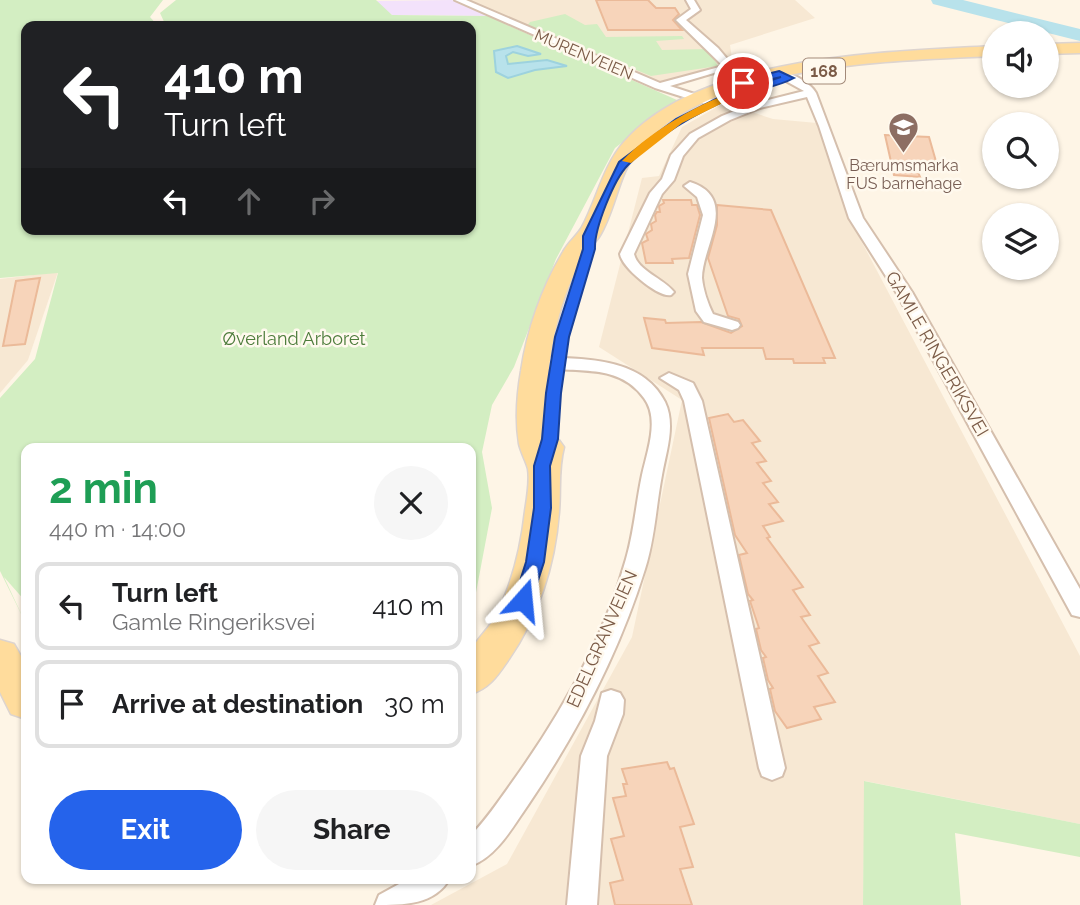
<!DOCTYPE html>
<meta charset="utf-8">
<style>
body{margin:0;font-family:Raleway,sans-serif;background:#f6f6f6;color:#202124;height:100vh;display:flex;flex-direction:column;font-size:26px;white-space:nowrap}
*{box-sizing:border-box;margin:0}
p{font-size:23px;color:#757577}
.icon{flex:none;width:38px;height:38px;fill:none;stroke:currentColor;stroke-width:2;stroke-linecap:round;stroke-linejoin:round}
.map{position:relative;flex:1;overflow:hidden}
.drawer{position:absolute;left:21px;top:443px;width:455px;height:441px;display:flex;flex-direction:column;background:#fff;border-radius:14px;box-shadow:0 2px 5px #0004}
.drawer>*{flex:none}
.banner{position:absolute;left:21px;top:21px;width:455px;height:214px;border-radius:14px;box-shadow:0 2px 5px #0004;background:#202124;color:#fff;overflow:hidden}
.fabs{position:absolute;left:982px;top:21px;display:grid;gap:14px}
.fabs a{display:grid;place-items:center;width:77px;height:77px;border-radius:50%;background:#fff;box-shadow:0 2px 5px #0004;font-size:35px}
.pin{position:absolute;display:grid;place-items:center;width:60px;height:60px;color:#fff;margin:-30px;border:4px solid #fff;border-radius:50%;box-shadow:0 2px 7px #0007}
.me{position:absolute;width:77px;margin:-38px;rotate:18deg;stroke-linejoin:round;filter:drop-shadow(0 0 5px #0008)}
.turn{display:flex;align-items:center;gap:24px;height:147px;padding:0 28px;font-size:32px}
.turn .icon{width:91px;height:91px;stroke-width:2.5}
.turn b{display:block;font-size:49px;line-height:60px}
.lanes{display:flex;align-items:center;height:66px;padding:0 28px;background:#0003;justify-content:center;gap:35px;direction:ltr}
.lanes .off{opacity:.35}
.round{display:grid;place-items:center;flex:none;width:74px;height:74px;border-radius:37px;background:#f6f6f6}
.headline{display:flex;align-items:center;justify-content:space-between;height:119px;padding:0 28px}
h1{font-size:42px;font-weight:700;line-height:52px;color:#1e9e55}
.button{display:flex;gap:14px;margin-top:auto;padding:14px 28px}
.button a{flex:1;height:80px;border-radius:42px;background:#2563eb;color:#fff;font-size:28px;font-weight:700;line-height:80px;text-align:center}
.button a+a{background:#f6f6f6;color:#202124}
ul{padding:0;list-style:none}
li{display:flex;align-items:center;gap:21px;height:88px;margin:0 14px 10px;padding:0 14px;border:4px solid #e0e0e0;border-radius:14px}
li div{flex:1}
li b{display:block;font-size:26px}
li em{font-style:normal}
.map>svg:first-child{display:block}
.residential{fill:#f7e8d3}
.education{fill:#f3e2fb}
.green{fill:#d3eec2}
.water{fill:#b8e2eb;stroke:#9dd2de;stroke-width:2}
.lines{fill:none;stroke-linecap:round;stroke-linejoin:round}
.river{fill:#b8e2eb;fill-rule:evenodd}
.building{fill:#f7d4ba;stroke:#ebba99;stroke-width:2}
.minor-casing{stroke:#d5bfad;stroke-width:4}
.primary-casing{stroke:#ddd4cf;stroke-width:3}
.minor{fill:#fff;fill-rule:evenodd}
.primary{fill:#ffdc9c;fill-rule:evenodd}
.route{fill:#2563eb;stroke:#184099;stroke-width:2}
.slow{fill:#f59e0b}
.labels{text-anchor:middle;stroke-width:5;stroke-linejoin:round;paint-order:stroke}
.far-street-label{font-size:16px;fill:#7b5b47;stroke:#fff9ee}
.shield{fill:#fff9ee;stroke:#a38a79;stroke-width:2}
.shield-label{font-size:16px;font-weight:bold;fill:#7b5b47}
.far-education-label{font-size:16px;fill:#785e54;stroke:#fff9ee}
.park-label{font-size:18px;fill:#4d7c3b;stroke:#fff9ee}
.street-label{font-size:18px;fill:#7b5b47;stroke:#fff9ee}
</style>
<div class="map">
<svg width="1080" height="905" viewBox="0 0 1080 905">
<rect width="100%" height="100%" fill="#fef5e6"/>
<g class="residential">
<path d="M 453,0 L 795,0 L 815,18 L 730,45 L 733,65 L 659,86 L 499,16 L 488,15 Z"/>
<path d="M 724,103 L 773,119 L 817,123 L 856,231 L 1080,656 L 1080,824 L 865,781 L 863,905 L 431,905 L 507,864 L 632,637 L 682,400 L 599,347 L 642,178 L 659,176 L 682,127 Z"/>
<path d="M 58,272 L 28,360 L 0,393 L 0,279 Z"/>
</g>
<path class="education" d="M 452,0 L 488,16 L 392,15 L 375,1 Z"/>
<g class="green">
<path d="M 0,0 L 163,0 L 150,17 L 158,26 L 26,26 L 26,229 L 471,229 L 471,26 L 166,26 L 160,13 L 176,0 L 376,0 L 392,15 L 488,16 L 512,23 L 505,24 L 677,100 L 615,148 L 556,259 L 514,367 L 492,405 L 482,452 L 492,508 L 471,619 L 471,448 L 26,448 L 26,602 L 4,577 L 26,624 L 0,571 L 0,398 L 35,359 L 58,273 L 0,278 Z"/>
<path d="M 565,14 L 585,25 L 597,24 L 606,37 L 682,36 L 684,39 L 656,41 L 662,50 L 708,49 L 718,66 L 651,76 L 527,26 L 530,22 Z"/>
<path d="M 864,781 L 1080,824 L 1080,857 L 955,833 L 961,905 L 863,905 Z"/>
</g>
<path class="water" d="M 517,46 L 541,54 L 528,56 L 513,52 L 506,56 L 508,64 L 547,60 L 567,66 L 535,70 L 508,78 L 496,72 L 494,51 Z"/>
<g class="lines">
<path class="river" d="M 931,0 L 963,0 L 1080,29 L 1080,41 L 933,4 Z"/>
</g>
<g class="building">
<path d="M 596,0 L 648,0 L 656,8 L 675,8 L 679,14 L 673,20 L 682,30 L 608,30 Z"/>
<path d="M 885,135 L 929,137 L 937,165 L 922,164 L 924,172 L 918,172 L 920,177 L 894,175 Z"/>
<path d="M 663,200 L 691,200 L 692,205 L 697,205 L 700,215 L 689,258 L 672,259 L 673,263 L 646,263 L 642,243 L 648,240 L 646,234 L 652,230 L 651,224 L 656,221 L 655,215 L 657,212 L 660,212 L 659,206 L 664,203 Z"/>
<path d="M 717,205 L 771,210 L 835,358 L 823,358 L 825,363 L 794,363 L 793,359 L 766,359 L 763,348 L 702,348 L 704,355 L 652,348 L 644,318 L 665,320 L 666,323 L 701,322 L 731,333 L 742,326 L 739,319 L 728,316 L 708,258 L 717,225 Z"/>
<path d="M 40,278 L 25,344 L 3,346 L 16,281 Z"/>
<path d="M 728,414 L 734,422 L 743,420 L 760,441 L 752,443 L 766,461 L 757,463 L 771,481 L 763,483 L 778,502 L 769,504 L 783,521 L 763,526 L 770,537 L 767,538 L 803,587 L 793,590 L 810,615 L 801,617 L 819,643 L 809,646 L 828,673 L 818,676 L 835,702 L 814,707 L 821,719 L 787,728 L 775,711 L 770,689 L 773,688 L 768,680 L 763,658 L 766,657 L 761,650 L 756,629 L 759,628 L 750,601 L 753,600 L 748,594 L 739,555 L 747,553 L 735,535 L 709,418 Z"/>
<path d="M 667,762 L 670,769 L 674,768 L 694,824 L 680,827 L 693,867 L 680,869 L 692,905 L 615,905 L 610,883 L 623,880 L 611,839 L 624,836 L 613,798 L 626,796 L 623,784 L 627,784 L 622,769 Z"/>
</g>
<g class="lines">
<defs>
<g id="minor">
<path d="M 455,0 L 466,0 L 660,83 L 723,66 L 676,20 L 691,9 L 686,0 L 694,0 L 700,10 L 686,20 L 718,48 L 734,67 L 670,86 L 716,101 L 717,103 L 712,106 L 655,88 Z"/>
<path d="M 775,71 C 788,70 810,82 816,93 L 863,218 L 912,292 L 1080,589 L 1080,617 L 1072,615 L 896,292 L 849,218 L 819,126 L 807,97 L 760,108 L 730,120 L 698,138 L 683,156 L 674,180 L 662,194 L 634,254 C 638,271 663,278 674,292 L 671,295 C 659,298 622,268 620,254 L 650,193 L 662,179 L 671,155 L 690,134 L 722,116 L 752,104 L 804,91 L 775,75 Z"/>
<path d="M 690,182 C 740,198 702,246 702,278 C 703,289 708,304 713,314 L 738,322 L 740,325 L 738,328 L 732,330 L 704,322 L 696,311 L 688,274 L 703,215 L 697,197 L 684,186 Z"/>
<path d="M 537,357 C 581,359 642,356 665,402 C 676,425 666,452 662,475 C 656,506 655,538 645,569 C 619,653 577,733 528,805 C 512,828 497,856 471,866 L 471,835 C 487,819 500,799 513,781 C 561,714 604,638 626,559 C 634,532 636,503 642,475 C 647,452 660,419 644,398 C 617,360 570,375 531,366 L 528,362 Z"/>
<path d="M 669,373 L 693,383 L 702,401 L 785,768 L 782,776 L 772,780 L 762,776 L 759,768 L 684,401 L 679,390 L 660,378 Z"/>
<path d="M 611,690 L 620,693 L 624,700 L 623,714 L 607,756 L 597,905 L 567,905 L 581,756 L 595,721 L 602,693 Z"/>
<path d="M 410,878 L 450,878 C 435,905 404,905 375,905 L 379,895 Z"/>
</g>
<g id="primary">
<path d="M 1080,43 L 1080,53 L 1046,54 L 1046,44 Z"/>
<path d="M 994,46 L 994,56 C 888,61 712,63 638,150 C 618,174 616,210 599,237 C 595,243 590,247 586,253 C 554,301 542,382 549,438 L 559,440 L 564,447 C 558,469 561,490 559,512 C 555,564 539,615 509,659 C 498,675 490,688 471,694 C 471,682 467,663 471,652 C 475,640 489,629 495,617 C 512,585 521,547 525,511 C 527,499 530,481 528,469 C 526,461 521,453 519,444 C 515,420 517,394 521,371 C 527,330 542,287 563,252 C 568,242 577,236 582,227 C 597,199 603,166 624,142 C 700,55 886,52 994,46 Z"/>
<path d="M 0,640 L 14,644 L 26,665 L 26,719 L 11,714 L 0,692 Z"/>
</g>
</defs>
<use href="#minor" class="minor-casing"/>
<use href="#primary" class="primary-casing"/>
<use href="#minor" class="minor"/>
<use href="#primary" class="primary"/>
</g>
<path class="route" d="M 779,71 L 794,78 C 776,88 752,90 732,98 C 698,111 654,138 628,165 C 614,179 594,229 595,249 L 569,337 L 561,393 L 558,439 L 550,466 L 551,508 L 544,562 L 530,605 L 517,605 L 514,600 L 526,562 L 534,508 L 534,466 L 542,439 L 546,393 L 555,337 L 583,249 L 583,236 L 619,162 L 676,119 L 726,94 L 781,77 L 743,86 L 740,81 Z"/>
<path class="slow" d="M 741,88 L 749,90 L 682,123 L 631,163 L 622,161 C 655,127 698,105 741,88 Z"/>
<defs>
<symbol id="school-pin" viewBox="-11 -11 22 30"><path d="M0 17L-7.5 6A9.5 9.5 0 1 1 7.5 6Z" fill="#8d6e63" stroke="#fff9ee"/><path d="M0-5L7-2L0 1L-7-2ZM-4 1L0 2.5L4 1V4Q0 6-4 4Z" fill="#fff"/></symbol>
</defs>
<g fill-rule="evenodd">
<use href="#school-pin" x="886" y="110" width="35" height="47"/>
</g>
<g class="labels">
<g class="far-street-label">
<text transform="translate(584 54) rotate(23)" y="6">MURENVEIEN</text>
</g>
<rect class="shield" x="803" y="58.5" width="42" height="25" rx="5"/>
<g class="shield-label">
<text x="824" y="77">168</text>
</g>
<g class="far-education-label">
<text x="904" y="171">Bærumsmarka<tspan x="904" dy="18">FUS barnehage</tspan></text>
</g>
<g class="park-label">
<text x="294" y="345">Øverland Arboret</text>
</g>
<g class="street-label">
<text transform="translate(937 354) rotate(60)" y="6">GAMLE RINGERIKSVEI</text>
<text transform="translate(602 639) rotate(-66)" y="6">EDELGRANVEIEN</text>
</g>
</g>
</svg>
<div class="fabs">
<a><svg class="icon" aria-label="sound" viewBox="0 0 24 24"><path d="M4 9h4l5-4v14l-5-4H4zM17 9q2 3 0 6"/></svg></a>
<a><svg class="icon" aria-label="search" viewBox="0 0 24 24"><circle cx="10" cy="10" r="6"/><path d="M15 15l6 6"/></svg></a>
<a><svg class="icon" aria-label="layers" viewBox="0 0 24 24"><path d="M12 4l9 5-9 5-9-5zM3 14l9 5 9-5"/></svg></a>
</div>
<div class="pin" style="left:743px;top:83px;background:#d93025"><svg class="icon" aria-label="arrive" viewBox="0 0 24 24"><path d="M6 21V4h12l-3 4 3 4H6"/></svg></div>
<svg class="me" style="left:523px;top:600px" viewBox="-20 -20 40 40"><path d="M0-17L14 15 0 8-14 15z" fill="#2563eb" stroke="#fff" stroke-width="4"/></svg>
<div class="banner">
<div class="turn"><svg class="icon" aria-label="left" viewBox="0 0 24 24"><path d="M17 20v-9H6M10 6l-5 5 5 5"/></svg><div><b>410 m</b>Turn left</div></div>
<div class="lanes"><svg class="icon" aria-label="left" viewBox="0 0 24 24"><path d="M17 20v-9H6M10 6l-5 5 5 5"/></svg><svg class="icon off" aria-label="ahead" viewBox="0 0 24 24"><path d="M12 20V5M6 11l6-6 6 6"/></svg><svg class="icon off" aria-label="right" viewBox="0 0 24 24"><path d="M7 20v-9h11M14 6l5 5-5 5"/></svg></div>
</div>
<section class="drawer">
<div class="headline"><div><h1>2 min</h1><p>440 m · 14:00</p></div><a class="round"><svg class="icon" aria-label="close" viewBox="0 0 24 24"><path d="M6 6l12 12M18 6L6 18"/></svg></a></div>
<ul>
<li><svg class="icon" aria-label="left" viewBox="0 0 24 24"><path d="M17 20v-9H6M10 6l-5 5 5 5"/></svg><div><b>Turn left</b><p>Gamle Ringeriksvei</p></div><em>410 m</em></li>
<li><svg class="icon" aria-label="arrive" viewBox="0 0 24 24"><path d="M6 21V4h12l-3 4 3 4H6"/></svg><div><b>Arrive at destination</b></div><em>30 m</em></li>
</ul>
<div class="button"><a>Exit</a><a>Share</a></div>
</section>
</div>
